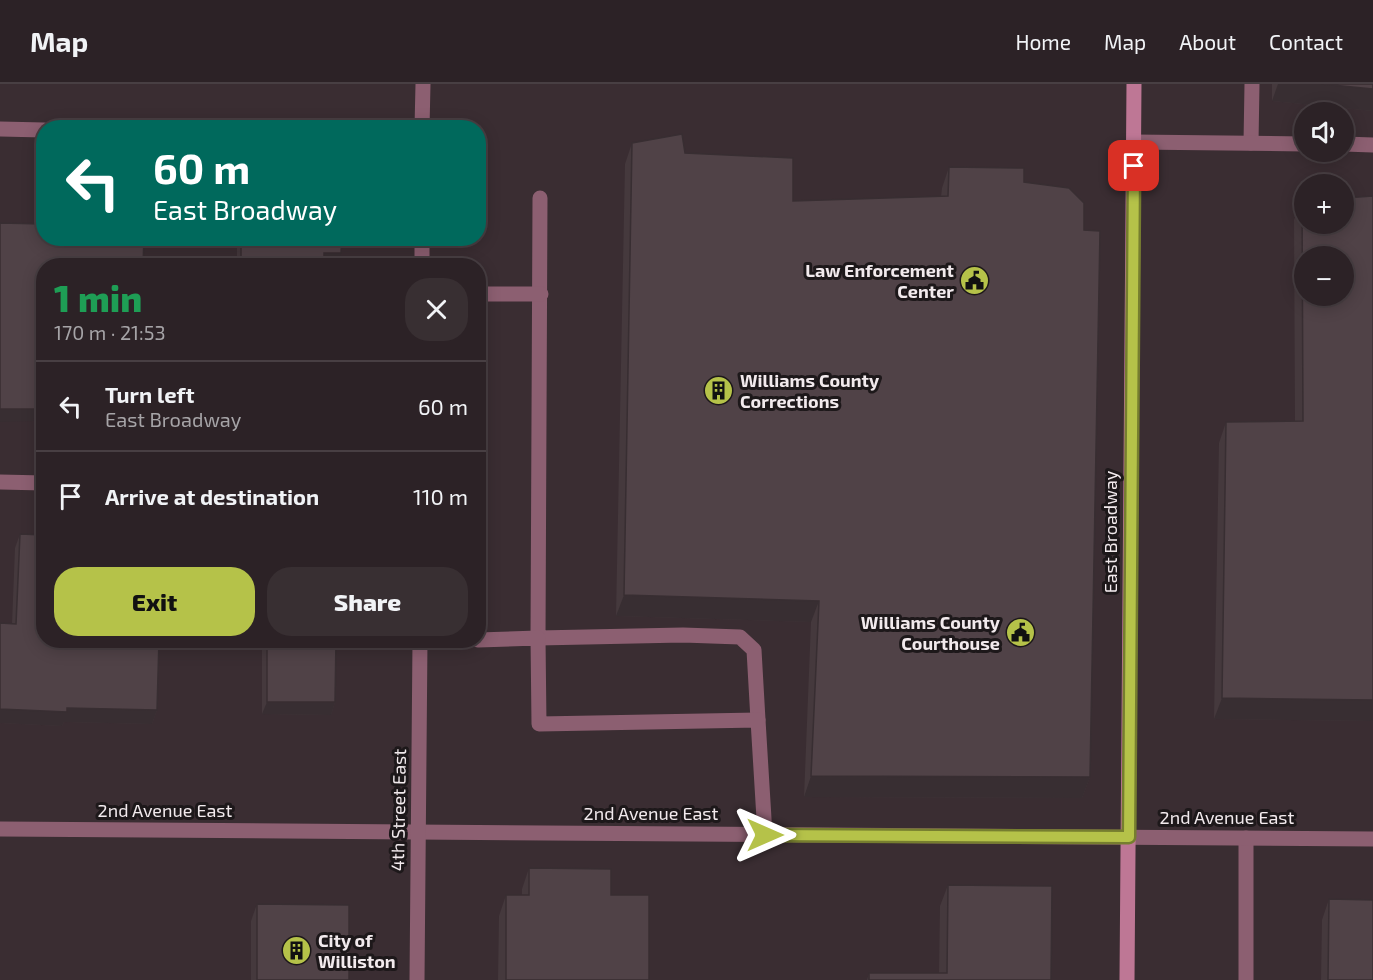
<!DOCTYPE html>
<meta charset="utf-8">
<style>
body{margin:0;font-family:"Exo 2",sans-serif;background:#382f32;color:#f1f3f6;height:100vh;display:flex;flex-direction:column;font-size:22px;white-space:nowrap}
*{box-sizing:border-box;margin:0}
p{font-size:20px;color:#a6a4a7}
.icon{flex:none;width:33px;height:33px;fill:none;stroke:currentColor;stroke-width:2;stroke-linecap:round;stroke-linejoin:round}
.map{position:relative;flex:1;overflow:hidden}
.panel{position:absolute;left:36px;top:174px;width:450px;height:390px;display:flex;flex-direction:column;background:#2c2226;border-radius:24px;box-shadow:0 3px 15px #0003,0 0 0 2px #483f43}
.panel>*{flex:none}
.banner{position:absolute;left:36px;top:36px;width:450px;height:126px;border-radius:24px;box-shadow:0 3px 15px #0003,0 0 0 2px #483f43;background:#00695c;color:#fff;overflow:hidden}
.controls{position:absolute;left:1294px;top:18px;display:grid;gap:12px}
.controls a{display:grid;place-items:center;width:60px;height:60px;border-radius:50%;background:#2c2226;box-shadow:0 3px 15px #0003,0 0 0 2px #483f43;font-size:30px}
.pin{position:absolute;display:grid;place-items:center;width:51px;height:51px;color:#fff;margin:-26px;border-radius:12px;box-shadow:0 3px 9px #0006}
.me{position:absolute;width:66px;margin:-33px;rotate:90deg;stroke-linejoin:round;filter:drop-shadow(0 0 4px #0008)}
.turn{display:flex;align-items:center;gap:21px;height:126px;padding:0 18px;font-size:27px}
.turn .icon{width:78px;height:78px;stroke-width:2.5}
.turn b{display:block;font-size:42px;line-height:51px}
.round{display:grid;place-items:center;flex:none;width:63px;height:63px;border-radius:24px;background:#382f32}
.headline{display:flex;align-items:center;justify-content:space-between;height:102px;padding:0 18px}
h1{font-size:36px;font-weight:800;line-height:45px;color:#1e9e55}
.button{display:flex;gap:12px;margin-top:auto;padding:12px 18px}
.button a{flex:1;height:69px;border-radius:24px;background:#b5c249;color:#111;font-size:24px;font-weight:800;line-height:69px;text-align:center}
.button a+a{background:#382f32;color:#f1f3f6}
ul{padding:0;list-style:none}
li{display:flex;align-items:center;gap:18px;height:90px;padding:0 18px;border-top:2px solid #483f43}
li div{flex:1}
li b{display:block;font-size:22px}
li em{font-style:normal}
header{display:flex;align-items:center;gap:36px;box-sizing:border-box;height:84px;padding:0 30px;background:#2c2226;border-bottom:2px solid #483f43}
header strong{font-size:28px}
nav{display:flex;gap:33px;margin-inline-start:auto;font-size:21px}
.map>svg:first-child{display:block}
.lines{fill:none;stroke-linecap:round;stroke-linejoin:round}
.service{stroke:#8c5f71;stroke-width:15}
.minor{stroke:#8c5f71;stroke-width:15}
.secondary{stroke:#be7795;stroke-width:15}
.wall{fill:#45393d}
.shaded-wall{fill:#382e32}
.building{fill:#504247;stroke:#382e32;stroke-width:1.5;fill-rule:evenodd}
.route-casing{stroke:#767e2f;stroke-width:15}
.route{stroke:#b5c249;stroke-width:10}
.labels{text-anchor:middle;stroke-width:6;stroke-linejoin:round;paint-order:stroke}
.poi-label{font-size:18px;font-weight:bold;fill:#f2eaed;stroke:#1d181a;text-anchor:end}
.street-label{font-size:18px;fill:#f2eaed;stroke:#1d181a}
</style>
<header>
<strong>Map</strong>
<nav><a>Home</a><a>Map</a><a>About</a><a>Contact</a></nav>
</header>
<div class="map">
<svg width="1373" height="896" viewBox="0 0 1373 896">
<rect width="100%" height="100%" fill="#3a2d32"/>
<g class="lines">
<g class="service">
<path d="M 1251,59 L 1252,0"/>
<path d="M 540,114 L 538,554 L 683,551 L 740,553 L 754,566 L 758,636"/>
<path d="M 478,210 L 541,210"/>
<path d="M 0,398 L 44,399"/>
<path d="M 478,556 L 538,554 L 539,640 L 758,636 L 765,751"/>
<path d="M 420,558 L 459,556"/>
<path d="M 1246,754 L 1246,896"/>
</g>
<g class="minor">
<path d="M 422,44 L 423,0"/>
<path d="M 0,45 L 44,46"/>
<path d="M 1134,58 L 1305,60"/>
<path d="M 1344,60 L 1373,61"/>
<path d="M 422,182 L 422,154"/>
<path d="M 0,745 L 1373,755"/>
<path d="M 417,896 L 420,556"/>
</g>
<path class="secondary" d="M 1127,896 L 1134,0"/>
</g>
<g class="wall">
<path d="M 1272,0 L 1373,0 L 1373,27 L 1272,17 Z"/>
<path d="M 632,59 L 685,69 L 793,117 L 941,113 L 942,104 L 949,83 L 1024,98 L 1084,146 L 1090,693 L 1082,714 L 804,713 L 811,538 L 616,532 L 625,80 Z"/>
<path d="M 1302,115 L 1373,637 L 1214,635 L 1219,359 L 1226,338 L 1295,337 L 1294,136 Z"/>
<path d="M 237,154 L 342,154 L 337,182 L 237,182 Z"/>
<path d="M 20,450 L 207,563 L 159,562 L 157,626 L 152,640 L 64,638 L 62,642 L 0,639 L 0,539 L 12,540 L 15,464 Z"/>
<path d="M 262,556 L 336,556 L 335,618 L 331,631 L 262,630 Z"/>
<path d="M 529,784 L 611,811 L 649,896 L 498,896 L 499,832 L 506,811 L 522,811 L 522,805 Z"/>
<path d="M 948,801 L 1051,896 L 867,896 L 869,889 L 939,889 L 940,822 Z"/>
<path d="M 1329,815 L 1373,896 L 1321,896 L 1322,836 Z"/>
<path d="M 257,820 L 349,896 L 251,896 L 251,837 Z"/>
</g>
<g class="shaded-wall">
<path d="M 1278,0 L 1322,0 L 1373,5 L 1373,27 L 1272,17 Z"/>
<path d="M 324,169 L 341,169 L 337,182 L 320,181 Z"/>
<path d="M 36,248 L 44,248 L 44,261 L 31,260 Z"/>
<path d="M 0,325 L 37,325 L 33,337 L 0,338 Z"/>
<path d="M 624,511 L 819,517 L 811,538 L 616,532 Z"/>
<path d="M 156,556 L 210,556 L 207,563 L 154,562 Z"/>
<path d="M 1222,614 L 1373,616 L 1373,637 L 1214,635 Z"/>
<path d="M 267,618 L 335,618 L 331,631 L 262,630 Z"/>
<path d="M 67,624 L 157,626 L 152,640 L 64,638 L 62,642 L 0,639 L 0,625 Z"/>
<path d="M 811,692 L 1090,693 L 1082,714 L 804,713 Z"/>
</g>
<g class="building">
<path d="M 1322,0 L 1373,0 L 1373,5 Z"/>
<path d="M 682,50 L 685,69 L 793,74 L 793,117 L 948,112 L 949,83 L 1024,84 L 1024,98 L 1069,104 L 1084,119 L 1084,146 L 1100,147 L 1090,693 L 811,692 L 819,517 L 624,511 L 632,59 Z"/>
<path d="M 1373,112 L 1373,616 L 1222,614 L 1226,338 L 1303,337 L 1302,115 L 1305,115 L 1305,140 L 1344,140 L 1344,114 ZM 1305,172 L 1344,172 L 1344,212 L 1305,212 Z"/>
<path d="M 0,139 L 44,140 L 44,154 L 144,154 L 143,182 L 44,182 L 44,248 L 36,248 L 37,325 L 0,325 Z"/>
<path d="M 241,154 L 342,154 L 341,169 L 324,169 L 324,182 L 241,182 Z"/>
<path d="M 20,450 L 44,451 L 44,556 L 159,556 L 157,626 L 67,624 L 67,628 L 0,625 L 0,539 L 16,540 Z"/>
<path d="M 267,556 L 336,556 L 335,618 L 267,618 Z"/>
<path d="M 529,784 L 611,785 L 611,811 L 649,811 L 649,896 L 506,896 L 506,811 L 529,811 Z"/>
<path d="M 948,801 L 1052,802 L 1051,896 L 869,896 L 869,889 L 947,889 Z"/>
<path d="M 1329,815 L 1373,816 L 1373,896 L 1328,896 Z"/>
<path d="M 257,820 L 349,821 L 349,896 L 257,896 Z"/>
</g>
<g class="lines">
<defs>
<path id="route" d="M 765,751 L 1129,753 L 1134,82"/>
</defs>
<use href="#route" class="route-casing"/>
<use href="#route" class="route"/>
</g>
<defs>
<symbol id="civic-disc" viewBox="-11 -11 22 22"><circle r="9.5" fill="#b5c249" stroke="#1d181a"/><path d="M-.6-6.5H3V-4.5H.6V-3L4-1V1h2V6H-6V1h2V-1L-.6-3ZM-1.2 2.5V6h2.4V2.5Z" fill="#111"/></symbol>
<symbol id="building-disc" viewBox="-11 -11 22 22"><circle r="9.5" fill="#b5c249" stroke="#1d181a"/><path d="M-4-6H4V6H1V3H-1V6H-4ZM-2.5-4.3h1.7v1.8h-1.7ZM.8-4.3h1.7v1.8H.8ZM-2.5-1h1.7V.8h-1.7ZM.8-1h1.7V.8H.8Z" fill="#111"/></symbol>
</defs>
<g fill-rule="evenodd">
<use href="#civic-disc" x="958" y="180" width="33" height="33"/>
<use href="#building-disc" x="702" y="290" width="33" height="33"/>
<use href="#civic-disc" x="1004" y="532" width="33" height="33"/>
<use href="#building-disc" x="280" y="850" width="33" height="33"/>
</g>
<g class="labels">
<g class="poi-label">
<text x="954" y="193">Law Enforcement<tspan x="954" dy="21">Center</tspan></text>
<text x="740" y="303" text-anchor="start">Williams County<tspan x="740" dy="21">Corrections</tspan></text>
<text x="1000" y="545">Williams County<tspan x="1000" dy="21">Courthouse</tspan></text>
<text x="318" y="863" text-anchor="start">City of<tspan x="318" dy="21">Williston</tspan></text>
</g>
<g class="street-label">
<text transform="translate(1111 448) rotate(-90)" y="6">East Broadway</text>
<text transform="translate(399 726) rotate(-89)" y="6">4th Street East</text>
<text x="165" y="733">2nd Avenue East</text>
<text x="651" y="736">2nd Avenue East</text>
<text x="1227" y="740">2nd Avenue East</text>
</g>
</g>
</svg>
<div class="controls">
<a><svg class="icon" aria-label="sound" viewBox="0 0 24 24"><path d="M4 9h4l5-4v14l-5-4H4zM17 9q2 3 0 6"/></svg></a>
<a>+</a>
<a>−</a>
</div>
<div class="pin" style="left:1134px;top:82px;background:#d93025"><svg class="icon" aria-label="arrive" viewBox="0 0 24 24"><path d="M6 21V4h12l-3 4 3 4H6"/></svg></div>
<svg class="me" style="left:765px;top:751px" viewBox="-20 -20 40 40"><path d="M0-17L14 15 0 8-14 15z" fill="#b5c249" stroke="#fff" stroke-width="4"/></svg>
<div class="banner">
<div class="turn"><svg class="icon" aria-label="left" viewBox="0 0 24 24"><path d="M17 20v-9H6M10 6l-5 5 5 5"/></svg><div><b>60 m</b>East Broadway</div></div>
</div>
<section class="panel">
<div class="headline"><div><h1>1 min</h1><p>170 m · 21:53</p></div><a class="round"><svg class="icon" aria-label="close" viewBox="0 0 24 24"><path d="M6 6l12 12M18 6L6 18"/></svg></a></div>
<ul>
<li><svg class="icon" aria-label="left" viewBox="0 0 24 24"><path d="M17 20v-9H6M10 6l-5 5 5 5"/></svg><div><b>Turn left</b><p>East Broadway</p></div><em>60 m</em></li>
<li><svg class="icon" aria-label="arrive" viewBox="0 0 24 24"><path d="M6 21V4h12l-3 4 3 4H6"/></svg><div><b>Arrive at destination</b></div><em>110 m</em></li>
</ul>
<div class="button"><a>Exit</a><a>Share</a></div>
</section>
</div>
